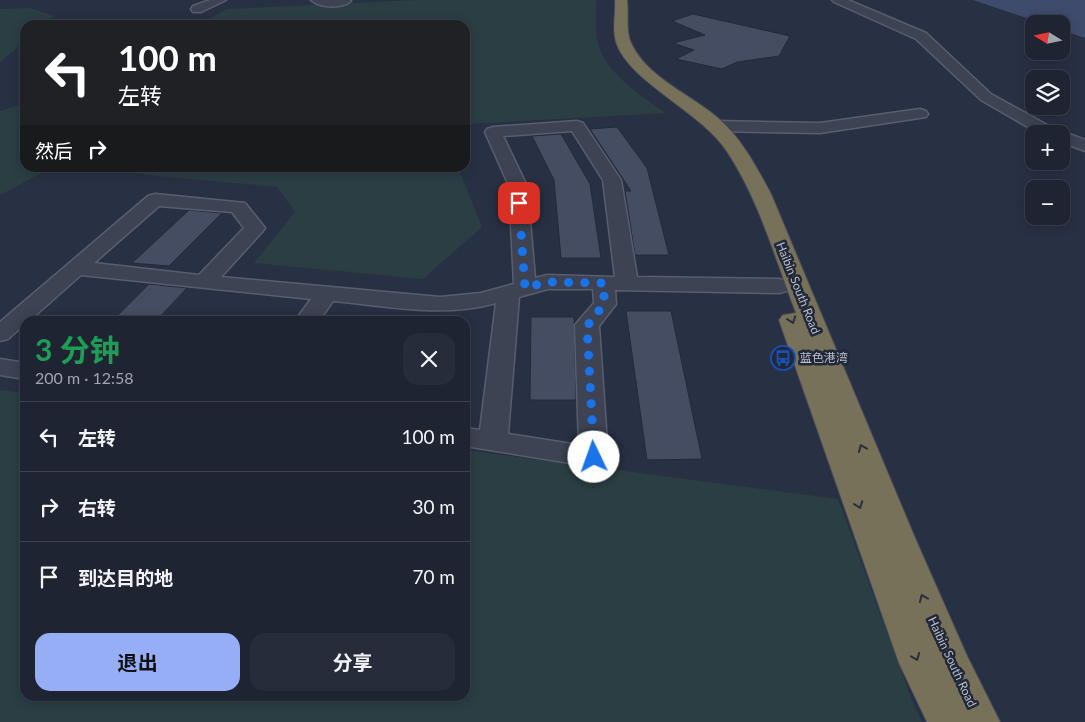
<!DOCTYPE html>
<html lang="zh">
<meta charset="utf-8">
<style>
body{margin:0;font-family:Lato,"Noto Sans SC",sans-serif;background:#262c3a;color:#f1f3f6;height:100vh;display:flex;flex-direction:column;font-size:19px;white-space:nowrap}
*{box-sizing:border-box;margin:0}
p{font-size:16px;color:#a1a4ac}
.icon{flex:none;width:28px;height:28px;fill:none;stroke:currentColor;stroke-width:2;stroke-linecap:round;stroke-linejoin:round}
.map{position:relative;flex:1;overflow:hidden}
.details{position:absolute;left:20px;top:316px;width:450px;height:385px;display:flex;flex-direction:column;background:#1e2432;border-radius:15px;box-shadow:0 2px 12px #0003,0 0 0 1px #3c414d}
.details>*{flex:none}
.top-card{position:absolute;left:20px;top:20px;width:450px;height:152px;border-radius:15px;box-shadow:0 2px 12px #0003,0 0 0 1px #3c414d;background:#202124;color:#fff;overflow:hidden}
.needle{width:32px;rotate:280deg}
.controls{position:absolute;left:1025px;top:15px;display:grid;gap:10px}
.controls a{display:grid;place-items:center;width:45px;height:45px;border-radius:10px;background:#1e2432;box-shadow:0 2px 12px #0003,0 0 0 1px #3c414d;font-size:25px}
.pin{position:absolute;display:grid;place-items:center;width:42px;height:42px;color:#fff;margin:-21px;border-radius:10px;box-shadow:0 2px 8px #0006}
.me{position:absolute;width:55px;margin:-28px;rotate:357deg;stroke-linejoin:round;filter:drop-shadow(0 0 4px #0008)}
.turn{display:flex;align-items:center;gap:18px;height:105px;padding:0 15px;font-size:22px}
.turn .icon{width:65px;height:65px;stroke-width:2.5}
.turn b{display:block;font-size:35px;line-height:42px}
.then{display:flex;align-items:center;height:48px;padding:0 15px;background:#0003;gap:10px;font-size:19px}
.round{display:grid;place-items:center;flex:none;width:52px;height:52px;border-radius:15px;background:#262c3a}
.headline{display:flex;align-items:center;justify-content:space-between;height:85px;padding:0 15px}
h1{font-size:30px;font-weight:700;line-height:38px;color:#1e9e55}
.cta{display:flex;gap:10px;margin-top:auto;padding:10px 15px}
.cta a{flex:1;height:58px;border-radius:15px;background:#96aef5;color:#111;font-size:20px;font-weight:700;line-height:58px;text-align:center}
.cta a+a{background:#262c3a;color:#f1f3f6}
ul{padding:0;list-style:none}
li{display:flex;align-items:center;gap:15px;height:70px;padding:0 15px;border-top:1px solid #3c414d}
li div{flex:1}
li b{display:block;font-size:19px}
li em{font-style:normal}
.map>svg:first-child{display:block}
.green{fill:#2a3e44}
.water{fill:#3f4b6c}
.building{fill:#454d63;stroke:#232a3a}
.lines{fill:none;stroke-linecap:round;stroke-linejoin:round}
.minor-casing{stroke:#585e6d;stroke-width:3}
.highway-casing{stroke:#444b5a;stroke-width:2}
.minor{fill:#3d4353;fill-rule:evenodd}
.highway{fill:#78715a;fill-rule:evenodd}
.oneway{stroke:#2a2f3b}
.route{stroke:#1a73e8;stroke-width:9;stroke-dasharray:0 16.2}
.labels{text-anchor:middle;stroke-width:5;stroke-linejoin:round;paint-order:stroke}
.street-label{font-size:12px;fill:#babfcc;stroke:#212838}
.poi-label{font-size:12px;fill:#babfcc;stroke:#212838;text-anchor:start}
</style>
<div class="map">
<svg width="1085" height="722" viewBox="0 0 1085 722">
<rect width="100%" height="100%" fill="#283043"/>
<g class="green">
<path d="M 417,0 L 596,0 C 597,13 594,31 598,43 C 606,74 641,95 665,113 L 470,124 L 465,131 L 465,25 L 198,25 L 227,9 Z"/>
<path d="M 30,8 L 54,16 L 44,25 L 25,25 L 25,41 L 0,62 L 0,9 Z"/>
<path d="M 25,103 L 25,168 L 51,168 L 0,195 L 0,111 Z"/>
<path d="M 98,168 L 458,168 L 482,227 L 423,279 L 254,263 L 295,212 L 277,187 L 166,177 Z"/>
<path d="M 0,390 L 25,393 L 25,696 L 465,696 L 465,450 L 838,499 L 913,703 L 922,722 L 0,722 Z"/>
</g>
<path class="water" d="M 973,0 L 1085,0 L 1085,38 L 1061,30 L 1061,24 L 1044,24 Z"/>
<g class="building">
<path d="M 693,14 L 790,36 L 779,56 L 737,62 L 722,69 L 676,59 L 694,50 L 673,43 L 705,35 L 672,21 Z"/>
<path d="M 617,127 L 647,168 L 669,255 L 635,255 L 625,191 L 631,191 L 590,129 Z"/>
<path d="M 561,134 L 590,184 L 601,258 L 561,258 L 554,180 L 532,136 Z"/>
<path d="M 189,210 L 222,213 L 169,266 L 132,263 Z"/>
<path d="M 149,284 L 187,288 L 156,321 L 112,321 Z"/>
<path d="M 626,311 L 671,311 L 702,459 L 647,460 Z"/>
<path d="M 531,317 L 574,317 L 576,400 L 530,400 Z"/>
</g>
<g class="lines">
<defs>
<g id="minor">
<path d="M 210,0 L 226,0 L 201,12 L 193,12 L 191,9 L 193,6 Z"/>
<path d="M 311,0 L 350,0 L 351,1 C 342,9 319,8 311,0 Z"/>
<path d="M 832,0 L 848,0 L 926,33 L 991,94 L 1047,125 L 1085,140 L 1085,151 L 1061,142 L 1061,134 L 1040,134 L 981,100 L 916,39 L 834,2 Z"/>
<path d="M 920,109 L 926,111 L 928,114 L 926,117 L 820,133 L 716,131 L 710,129 L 708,126 L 710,123 L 716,121 L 820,123 Z"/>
<path d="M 577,121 L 583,123 L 621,180 L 637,277 L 779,279 L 787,281 L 790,286 L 787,291 L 779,293 L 615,290 L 616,304 L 599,326 L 608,457 L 604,464 L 594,467 L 465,446 L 465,428 L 480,430 L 496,303 C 443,318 386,306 333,301 L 319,321 L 295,321 L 311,299 L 81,275 L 29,321 L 25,321 L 25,324 L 8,339 L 0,341 L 0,322 L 148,196 L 155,194 L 245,203 L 265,228 L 262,232 L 221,277 L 440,297 L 481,293 L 514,284 L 509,186 L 485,132 L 487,129 L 493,127 ZM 572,131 L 603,180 L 615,277 L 547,275 L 535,278 L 527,186 L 503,136 ZM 159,206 L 232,212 L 244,228 L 199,275 L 94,263 ZM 548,289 L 593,289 L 594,303 L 575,325 L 579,445 L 508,434 L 519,297 Z"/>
<path d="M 0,359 L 25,363 L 25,379 L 0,375 Z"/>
</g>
<path id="highway" d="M 615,0 L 627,0 C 629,15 625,32 632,45 C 649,79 692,95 719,119 C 742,139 757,168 771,194 L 915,538 L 967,656 L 1000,722 L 927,722 L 899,663 L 779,320 L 783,315 L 796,313 C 775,258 759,199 726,150 C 700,111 628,81 616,42 C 612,28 616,14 615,0 Z"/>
</defs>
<use href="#minor" class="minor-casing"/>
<use href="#highway" class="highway-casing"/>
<use href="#minor" class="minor"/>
<use href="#highway" class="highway"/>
</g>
<defs><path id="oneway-chevron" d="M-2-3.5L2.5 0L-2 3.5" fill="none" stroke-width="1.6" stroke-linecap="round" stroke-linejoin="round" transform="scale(1.25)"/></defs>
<g class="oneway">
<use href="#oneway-chevron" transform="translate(792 320) rotate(70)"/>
<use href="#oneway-chevron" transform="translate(862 448) rotate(-112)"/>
<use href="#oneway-chevron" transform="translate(859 505) rotate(70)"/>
<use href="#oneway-chevron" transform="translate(923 598) rotate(-113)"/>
<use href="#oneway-chevron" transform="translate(916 657) rotate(68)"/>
</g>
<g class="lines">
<path class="route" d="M 519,203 L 525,288 L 547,282 L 604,283 L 604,304 L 587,326 L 594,457"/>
</g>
<defs>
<symbol id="bus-ring" viewBox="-11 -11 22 22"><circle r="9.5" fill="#212838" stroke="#1a4fb4" stroke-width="1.5"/><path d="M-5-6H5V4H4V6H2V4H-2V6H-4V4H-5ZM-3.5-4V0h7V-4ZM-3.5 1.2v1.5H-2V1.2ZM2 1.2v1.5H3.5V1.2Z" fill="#1a4fb4"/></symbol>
</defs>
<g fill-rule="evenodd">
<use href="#bus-ring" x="769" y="344" width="28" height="28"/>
</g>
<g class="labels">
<g class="street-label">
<text transform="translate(798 288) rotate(68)" y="4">Haibin South Road</text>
<text transform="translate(952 662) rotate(65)" y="4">Haibin South Road</text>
</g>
<g class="poi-label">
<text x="800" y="362">蓝色港湾</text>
</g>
</g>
</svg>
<div class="controls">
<a><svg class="needle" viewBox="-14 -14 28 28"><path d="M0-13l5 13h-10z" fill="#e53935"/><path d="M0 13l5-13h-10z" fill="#a1a4ac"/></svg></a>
<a><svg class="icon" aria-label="layers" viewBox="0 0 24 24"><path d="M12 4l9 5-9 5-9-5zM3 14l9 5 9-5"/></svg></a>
<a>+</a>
<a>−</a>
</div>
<div class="pin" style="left:519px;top:203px;background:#d93025"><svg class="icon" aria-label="arrive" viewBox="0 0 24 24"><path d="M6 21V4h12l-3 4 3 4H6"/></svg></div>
<svg class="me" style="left:594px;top:457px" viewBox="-20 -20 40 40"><circle r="19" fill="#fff"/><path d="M0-13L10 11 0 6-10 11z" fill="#1a73e8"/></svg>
<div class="top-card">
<div class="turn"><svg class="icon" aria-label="left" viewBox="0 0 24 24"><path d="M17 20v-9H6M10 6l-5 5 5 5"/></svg><div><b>100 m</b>左转</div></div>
<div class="then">然后<svg class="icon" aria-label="right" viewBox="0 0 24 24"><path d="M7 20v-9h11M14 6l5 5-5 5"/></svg></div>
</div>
<section class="details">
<div class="headline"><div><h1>3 分钟</h1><p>200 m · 12:58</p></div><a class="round"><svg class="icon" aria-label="close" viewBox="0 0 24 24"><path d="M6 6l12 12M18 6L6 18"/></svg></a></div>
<ul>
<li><svg class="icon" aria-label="left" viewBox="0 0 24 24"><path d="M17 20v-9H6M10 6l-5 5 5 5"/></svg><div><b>左转</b></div><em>100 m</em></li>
<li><svg class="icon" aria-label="right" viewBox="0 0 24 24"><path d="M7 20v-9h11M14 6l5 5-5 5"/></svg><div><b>右转</b></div><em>30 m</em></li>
<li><svg class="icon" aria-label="arrive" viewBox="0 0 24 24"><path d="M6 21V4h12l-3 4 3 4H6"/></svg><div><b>到达目的地</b></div><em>70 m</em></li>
</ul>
<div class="cta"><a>退出</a><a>分享</a></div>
</section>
</div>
